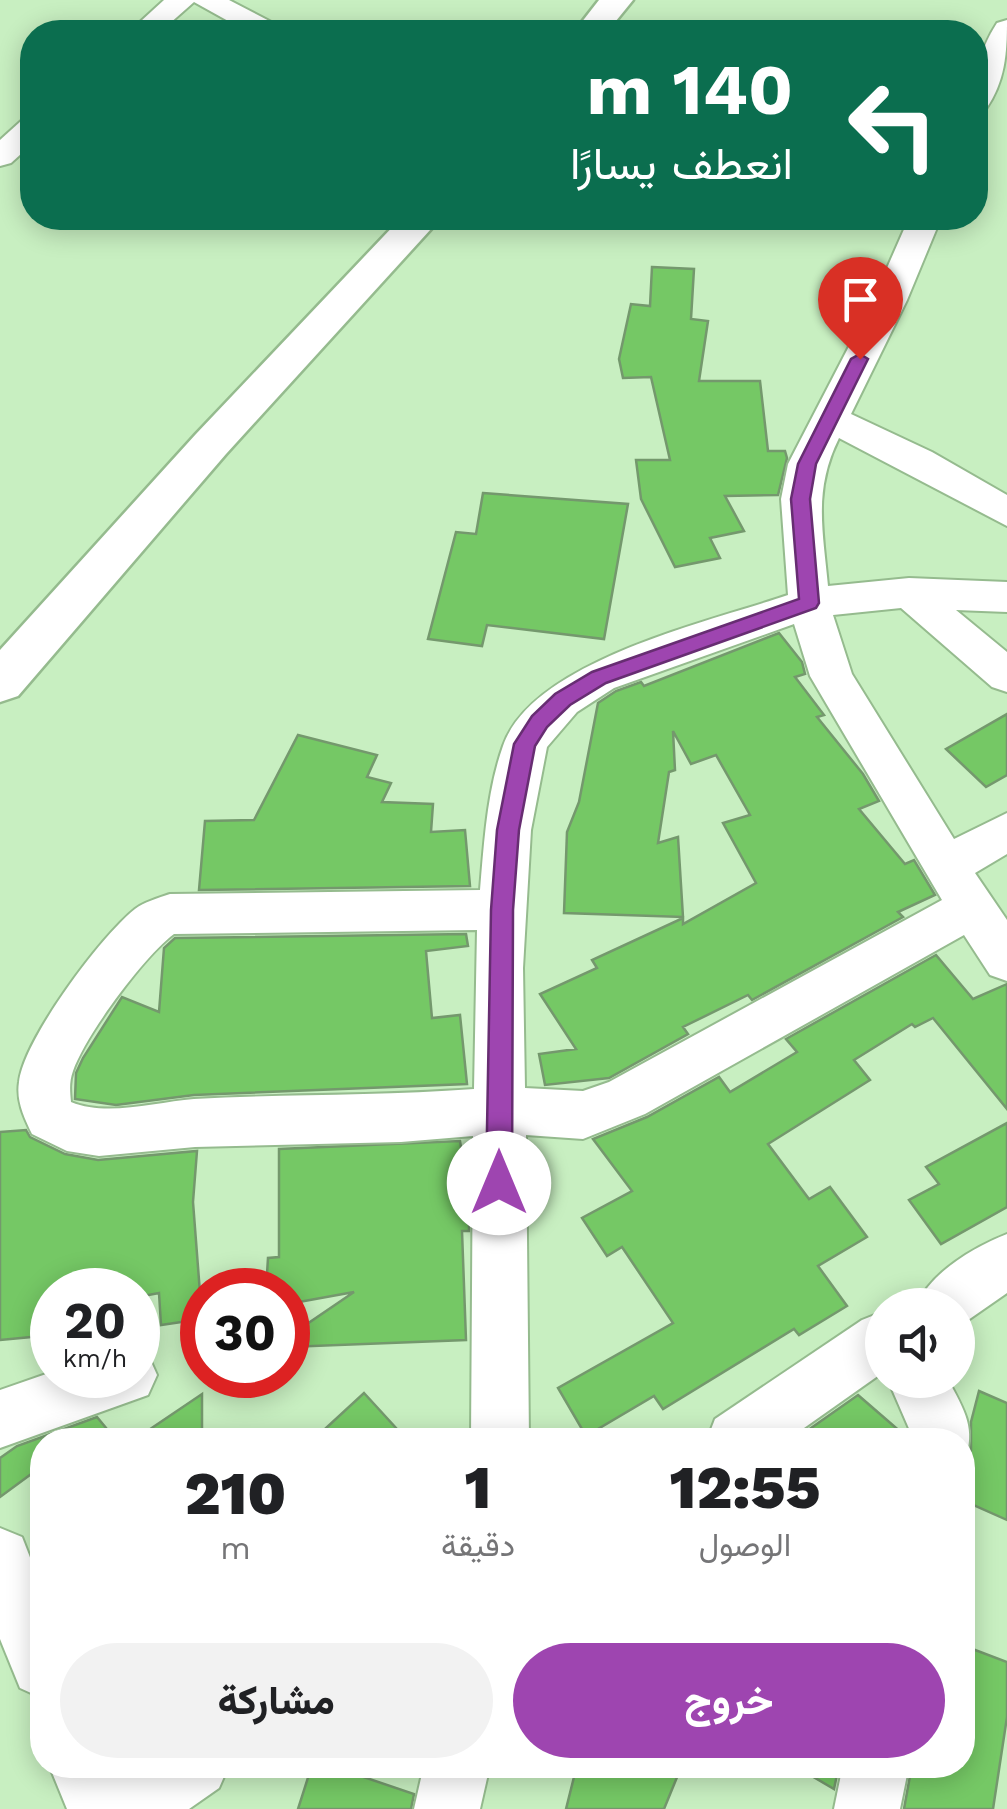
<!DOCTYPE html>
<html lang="ar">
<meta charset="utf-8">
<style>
body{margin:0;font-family:"Work Sans",Vazirmatn,sans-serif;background:#f2f2f2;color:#202124;direction:rtl;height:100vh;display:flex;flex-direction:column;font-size:38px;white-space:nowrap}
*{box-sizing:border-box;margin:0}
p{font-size:32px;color:#757577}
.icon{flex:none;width:55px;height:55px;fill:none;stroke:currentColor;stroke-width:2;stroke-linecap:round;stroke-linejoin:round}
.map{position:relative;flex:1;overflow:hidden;direction:ltr}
.drawer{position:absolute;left:30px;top:1428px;width:945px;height:350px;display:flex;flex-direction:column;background:#fff;border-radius:40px;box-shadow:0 5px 25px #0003;direction:rtl}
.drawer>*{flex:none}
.top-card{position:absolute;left:20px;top:20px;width:968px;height:210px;border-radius:40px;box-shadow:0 5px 25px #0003;direction:rtl;background:#0b6e4f;color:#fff;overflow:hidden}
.fabs{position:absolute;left:865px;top:1288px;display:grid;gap:20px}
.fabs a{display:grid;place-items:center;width:110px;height:110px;border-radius:50%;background:#fff;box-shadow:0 5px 25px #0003;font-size:50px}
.speed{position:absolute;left:30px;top:1268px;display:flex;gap:20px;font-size:50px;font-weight:700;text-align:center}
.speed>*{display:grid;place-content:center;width:130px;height:130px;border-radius:50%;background:#fff;box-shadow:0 5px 25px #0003;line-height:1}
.speed small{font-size:25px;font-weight:400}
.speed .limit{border:15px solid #d22;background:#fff;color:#111}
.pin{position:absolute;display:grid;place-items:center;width:85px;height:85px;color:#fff;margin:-102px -42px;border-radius:50% 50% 50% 0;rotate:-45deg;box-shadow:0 0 10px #0007}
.pin .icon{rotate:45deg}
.me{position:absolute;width:110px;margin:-55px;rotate:0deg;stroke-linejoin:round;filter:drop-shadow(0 0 8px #0008)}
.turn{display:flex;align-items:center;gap:35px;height:210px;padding:0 30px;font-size:45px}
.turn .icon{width:130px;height:130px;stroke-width:2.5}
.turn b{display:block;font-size:70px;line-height:85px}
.eta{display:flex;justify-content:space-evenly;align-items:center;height:170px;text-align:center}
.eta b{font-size:60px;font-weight:800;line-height:70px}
.action{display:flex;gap:20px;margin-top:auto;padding:20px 30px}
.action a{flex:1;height:115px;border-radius:60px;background:#9e45b0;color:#fff;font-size:40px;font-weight:800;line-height:115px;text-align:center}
.action a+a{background:#f2f2f2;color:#202124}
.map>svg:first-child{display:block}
.building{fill:#75c865;stroke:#74986d;stroke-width:2.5}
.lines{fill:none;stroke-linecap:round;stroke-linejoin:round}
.minor-casing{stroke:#95bb8e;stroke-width:4}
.tertiary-casing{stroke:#95bb8e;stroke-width:5}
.minor{fill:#fff;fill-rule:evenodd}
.tertiary{fill:#fff;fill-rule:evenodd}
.route{fill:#9e45b0;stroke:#672d72;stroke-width:2.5}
</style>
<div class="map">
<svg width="1007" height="1809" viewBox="0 0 1007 1809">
<rect width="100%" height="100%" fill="#c8efc1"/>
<g class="building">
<path d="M 652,267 L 694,269 L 691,319 L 708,321 L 699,381 L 760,381 L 768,451 L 785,451 L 787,458 L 778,495 L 725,496 L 744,531 L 710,538 L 720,558 L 675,567 L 641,499 L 636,460 L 670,460 L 651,377 L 623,378 L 619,359 L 631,304 L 650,306 Z"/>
<path d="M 483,493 L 628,504 L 604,639 L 487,625 L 482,646 L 428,639 L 456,532 L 476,534 Z"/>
<path d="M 779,633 L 802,662 L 805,674 L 795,677 L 824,715 L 817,717 L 863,774 L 879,801 L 859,809 L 905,864 L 914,860 L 935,895 L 898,912 L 903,917 L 752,1000 L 748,995 L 683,1027 L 688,1034 L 609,1078 L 545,1085 L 539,1054 L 576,1049 L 540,994 L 597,968 L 592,960 L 683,918 L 683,924 L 756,883 L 723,823 L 750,815 L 716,755 L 691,764 L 673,731 L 675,770 L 669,772 L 658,843 L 678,837 L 683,917 L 564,913 L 567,832 L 579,802 L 598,703 L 616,691 L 641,682 L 644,686 Z"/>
<path d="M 1007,714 L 1007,775 L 986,787 L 946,749 Z"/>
<path d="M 298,735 L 377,755 L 367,777 L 391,783 L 382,802 L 433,804 L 431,832 L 465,830 L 470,886 L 199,890 L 205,821 L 254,820 Z"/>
<path d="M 466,934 L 468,946 L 426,951 L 432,1018 L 460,1015 L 467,1084 L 194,1095 L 116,1105 L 75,1099 L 76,1073 L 83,1058 L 122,997 L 159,1012 L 164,948 L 175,938 Z"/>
<path d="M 936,955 L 973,999 L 1007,984 L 1007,1109 L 933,1018 L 915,1027 L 912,1024 L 854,1060 L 870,1080 L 768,1144 L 809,1199 L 830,1187 L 867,1237 L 818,1266 L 847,1306 L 799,1335 L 794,1329 L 663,1409 L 654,1396 L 586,1436 L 558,1388 L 673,1323 L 622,1247 L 607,1256 L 582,1218 L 632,1191 L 593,1139 L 647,1117 L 719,1077 L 730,1092 L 797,1052 L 786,1039 Z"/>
<path d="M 1007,1123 L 1007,1207 L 941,1244 L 909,1200 L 939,1184 L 926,1167 Z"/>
<path d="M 26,1130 L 30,1137 L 65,1154 L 98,1160 L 197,1151 L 193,1202 L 202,1319 L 161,1325 L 159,1293 L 138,1297 L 138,1290 L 52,1290 L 52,1335 L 0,1340 L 0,1132 Z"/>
<path d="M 460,1141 L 469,1199 L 469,1231 L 462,1231 L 466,1340 L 288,1347 L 288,1337 L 354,1292 L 288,1304 L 288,1290 L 266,1290 L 268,1258 L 279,1257 L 279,1149 Z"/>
<path d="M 979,1391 L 1007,1403 L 1007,1520 L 962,1500 L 962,1464 L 968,1462 L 971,1450 L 971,1422 Z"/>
<path d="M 364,1393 L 407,1440 L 313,1440 Z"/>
<path d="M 202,1394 L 202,1440 L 134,1440 Z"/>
<path d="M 858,1395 L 910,1440 L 794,1440 Z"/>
<path d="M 97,1417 L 116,1440 L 42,1440 L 42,1466 L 0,1497 L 0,1458 L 17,1446 Z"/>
<path d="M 962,1645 L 1007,1662 L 1007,1717 L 993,1809 L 904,1809 L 912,1765 L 962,1765 Z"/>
<path d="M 312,1765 L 328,1765 L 414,1794 L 411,1809 L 298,1809 Z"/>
<path d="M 577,1765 L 682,1765 L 664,1809 L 566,1809 Z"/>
<path d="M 793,1765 L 839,1765 L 834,1789 Z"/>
</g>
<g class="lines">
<defs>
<g id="minor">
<path d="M 164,0 L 229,0 L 279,26 L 284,32 L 248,32 L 194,2 L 160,32 L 129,32 Z"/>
<path d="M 1007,20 C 1007,54 1005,81 986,109 L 975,112 C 975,78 978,52 997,23 Z"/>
<path d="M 32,119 L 32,144 L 11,163 L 0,166 L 0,140 L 21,121 Z"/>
<path d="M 909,218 L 941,218 L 907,300 L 851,414 L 932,452 L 1007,495 L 1007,526 L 839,438 C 813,490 823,531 828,586 L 909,578 L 1007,582 L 1007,612 L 956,610 L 1007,652 L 1007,692 L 992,687 L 901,608 L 833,615 L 852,674 L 954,839 L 1007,813 L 1007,854 L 975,873 L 1007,920 L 1007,981 L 990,975 L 964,935 L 645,1114 L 583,1139 L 526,1135 L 529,1440 L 471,1440 L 473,1136 L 401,1142 L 195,1147 L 99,1156 L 67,1151 L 32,1134 C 24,1117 16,1101 19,1082 C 24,1039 101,936 135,909 C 144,902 158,898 170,894 L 480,890 C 484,843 487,791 503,746 C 532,661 709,622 788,595 L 781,499 L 788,464 L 873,300 ZM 794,624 L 810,676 L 942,900 L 609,1082 L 583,1091 L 525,1088 L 523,968 L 531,830 L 547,747 L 577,712 L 614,688 ZM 477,930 L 474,1089 C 380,1096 287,1094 194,1099 C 156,1102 107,1117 71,1102 C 70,1091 69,1082 73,1071 C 85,1036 144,956 174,934 Z"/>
<path d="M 1007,1234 L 1007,1293 L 958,1327 L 958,1305 L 917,1305 C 931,1272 974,1247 1007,1234 Z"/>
<path d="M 882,1312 L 882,1373 L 787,1440 L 707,1440 L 715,1419 L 862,1320 Z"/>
<path d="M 138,1350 L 148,1355 L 157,1375 L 148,1395 L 0,1448 L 0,1390 L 52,1372 L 52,1375 L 138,1375 Z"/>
<path d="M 888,1380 L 948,1380 C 964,1409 977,1430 964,1461 L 962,1440 L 914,1440 Z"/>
<path d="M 0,1528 L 22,1537 L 42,1588 L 42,1698 L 20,1688 L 0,1639 Z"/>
<path d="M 49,1765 L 115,1765 L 120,1777 L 139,1765 L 229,1765 L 219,1788 L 189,1809 L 67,1809 Z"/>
<path d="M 424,1765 L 490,1765 L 480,1809 L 414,1809 Z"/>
<path d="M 843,1765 L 909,1765 L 900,1809 L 834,1809 Z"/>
</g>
<g id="tertiary">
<path d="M 599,0 L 633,0 L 607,32 L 574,32 Z"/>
<path d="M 401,218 L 441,218 L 226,454 L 18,696 L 0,702 L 0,650 L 196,434 Z"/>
</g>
</defs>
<use href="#minor" class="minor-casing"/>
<use href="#tertiary" class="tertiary-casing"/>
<use href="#minor" class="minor"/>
<use href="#tertiary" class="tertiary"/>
</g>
<path class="route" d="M 860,354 L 868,359 L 816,464 L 810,499 L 819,603 L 816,608 L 606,683 L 570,705 L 547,727 L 535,746 L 519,830 L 513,910 L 512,1183 L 508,1192 L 499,1195 L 490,1192 L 486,1183 L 491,910 L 497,830 L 514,744 L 532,716 L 555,694 L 592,672 L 799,599 L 791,499 L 798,464 L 851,359 Z"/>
</svg>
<div class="fabs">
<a><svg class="icon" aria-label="sound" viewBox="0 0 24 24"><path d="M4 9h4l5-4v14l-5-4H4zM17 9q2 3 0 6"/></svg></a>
</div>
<div class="speed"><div>20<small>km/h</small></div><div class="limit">30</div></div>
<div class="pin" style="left:860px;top:359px;background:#d93025"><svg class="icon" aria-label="arrive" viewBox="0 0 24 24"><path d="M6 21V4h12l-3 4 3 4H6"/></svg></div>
<svg class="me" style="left:499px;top:1183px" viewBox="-20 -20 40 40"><circle r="19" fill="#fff"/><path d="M0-13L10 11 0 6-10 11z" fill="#9e45b0"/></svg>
<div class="top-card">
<div class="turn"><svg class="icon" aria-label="left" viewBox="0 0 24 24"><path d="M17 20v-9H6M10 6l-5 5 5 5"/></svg><div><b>140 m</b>انعطف يسارًا</div></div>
</div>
<section class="drawer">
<div class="eta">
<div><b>12:55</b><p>الوصول</p></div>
<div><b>1</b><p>دقيقة</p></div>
<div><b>210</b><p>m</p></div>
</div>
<div class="action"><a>خروج</a><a>مشاركة</a></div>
</section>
</div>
